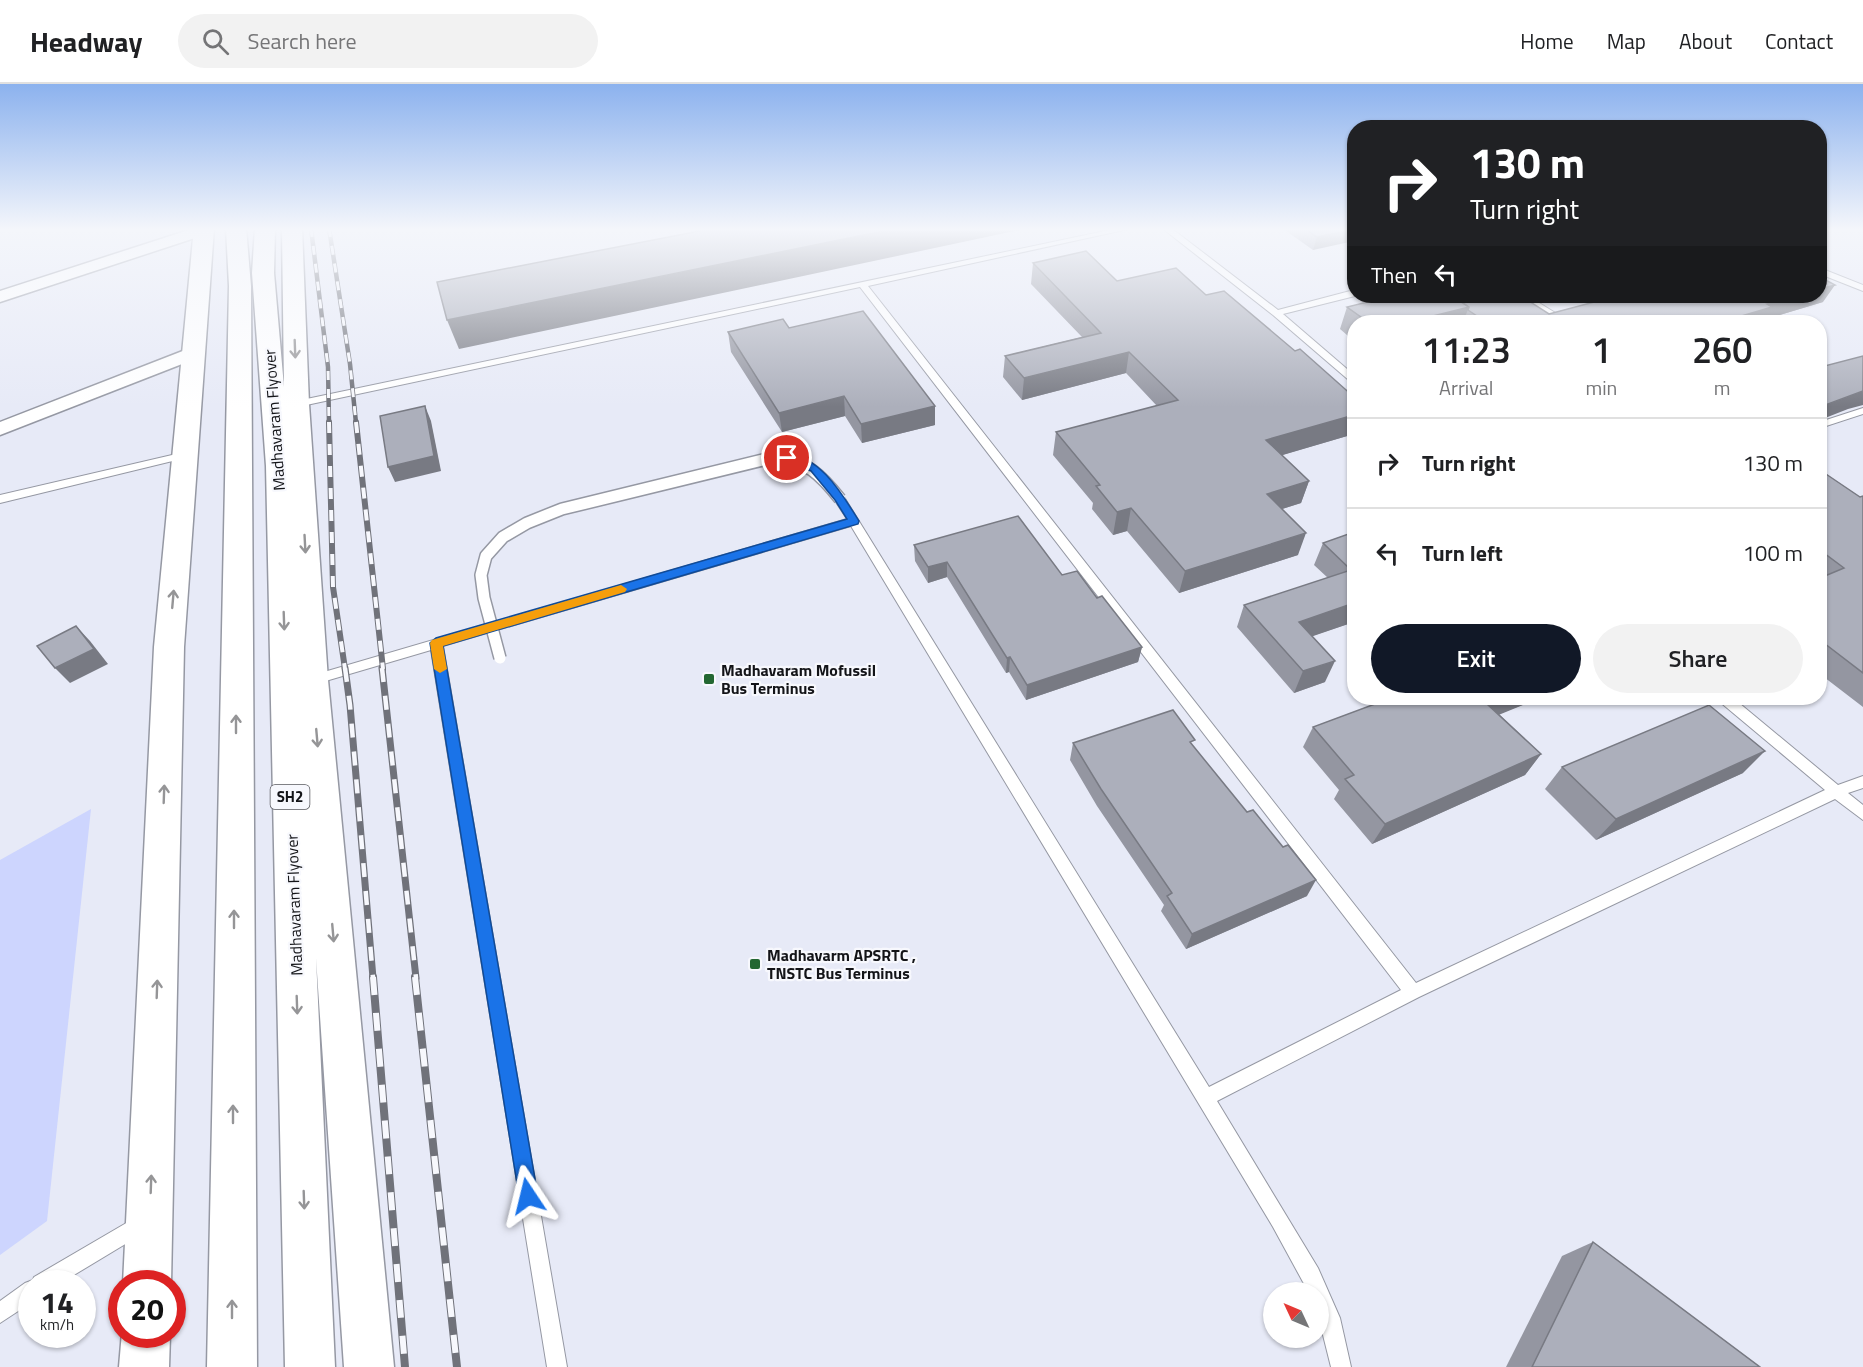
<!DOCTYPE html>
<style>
body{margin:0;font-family:"Titillium Web",sans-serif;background:#f2f2f2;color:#202124;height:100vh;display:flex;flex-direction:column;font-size:22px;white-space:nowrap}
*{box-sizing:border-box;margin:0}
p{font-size:20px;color:#757577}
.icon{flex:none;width:33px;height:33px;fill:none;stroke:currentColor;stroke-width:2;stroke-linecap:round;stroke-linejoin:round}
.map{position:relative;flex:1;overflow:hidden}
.panel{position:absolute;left:1347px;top:231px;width:480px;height:390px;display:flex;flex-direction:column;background:#fff;border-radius:24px;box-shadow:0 2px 4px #0004}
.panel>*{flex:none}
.banner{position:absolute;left:1347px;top:36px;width:480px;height:183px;border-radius:24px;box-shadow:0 2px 4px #0004;background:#202124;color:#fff;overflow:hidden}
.needle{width:39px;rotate:314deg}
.tools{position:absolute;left:1263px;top:1198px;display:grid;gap:12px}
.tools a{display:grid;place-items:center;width:66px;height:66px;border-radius:50%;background:#fff;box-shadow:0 2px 4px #0004;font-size:30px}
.speed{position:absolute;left:18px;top:1186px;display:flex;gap:12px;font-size:30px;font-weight:700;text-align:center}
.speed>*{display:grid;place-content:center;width:78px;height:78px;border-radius:50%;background:#fff;box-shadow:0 2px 4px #0004;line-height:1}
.speed small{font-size:15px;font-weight:400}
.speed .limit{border:9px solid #d22;background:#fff;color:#111}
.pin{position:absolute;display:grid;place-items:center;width:51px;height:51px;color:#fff;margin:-26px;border:3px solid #fff;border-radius:50%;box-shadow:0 2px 6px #0007}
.me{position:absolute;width:66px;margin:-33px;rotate:350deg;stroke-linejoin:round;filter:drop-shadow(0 0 4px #0008)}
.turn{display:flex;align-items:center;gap:21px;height:126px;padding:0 24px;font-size:27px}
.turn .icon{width:78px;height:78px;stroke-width:2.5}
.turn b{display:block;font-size:42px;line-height:51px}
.then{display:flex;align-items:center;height:57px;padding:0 24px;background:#0003;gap:12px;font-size:22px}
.eta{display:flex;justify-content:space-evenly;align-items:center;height:102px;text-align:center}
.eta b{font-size:36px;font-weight:600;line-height:42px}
.cta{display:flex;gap:12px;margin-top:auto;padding:12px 24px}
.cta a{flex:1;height:69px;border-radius:36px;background:#111827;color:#fff;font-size:24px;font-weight:600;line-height:69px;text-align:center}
.cta a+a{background:#f2f2f2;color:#202124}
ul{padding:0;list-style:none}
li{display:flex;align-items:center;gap:18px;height:90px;padding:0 24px;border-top:2px solid #e0e0e0}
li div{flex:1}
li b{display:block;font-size:22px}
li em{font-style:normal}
header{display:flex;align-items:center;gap:36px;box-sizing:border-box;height:84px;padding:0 30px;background:#fff;border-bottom:2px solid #e0e0e0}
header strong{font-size:28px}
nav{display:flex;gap:33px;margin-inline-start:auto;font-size:21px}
.search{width:420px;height:54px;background:#f2f2f2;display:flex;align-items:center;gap:15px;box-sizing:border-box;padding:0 21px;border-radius:33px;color:#757577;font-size:22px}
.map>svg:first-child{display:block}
.green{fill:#cdd5fe}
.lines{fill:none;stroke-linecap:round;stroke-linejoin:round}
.lane-casing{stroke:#9598a3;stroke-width:2}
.street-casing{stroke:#9598a3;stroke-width:3}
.primary-casing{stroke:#9598a3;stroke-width:3}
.lane{fill:#fff;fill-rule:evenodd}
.street{fill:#fff;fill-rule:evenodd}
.primary{fill:#fff;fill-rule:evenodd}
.rail-far3-casing{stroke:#70727a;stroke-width:4.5}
.rail-far2-casing{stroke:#70727a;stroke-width:6}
.rail-far1-casing{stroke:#70727a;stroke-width:7}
.rail-casing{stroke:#70727a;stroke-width:8}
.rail-far3{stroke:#f7f8fd;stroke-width:3;stroke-dasharray:9;stroke-linecap:butt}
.rail-far2{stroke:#f7f8fd;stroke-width:4;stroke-dasharray:11;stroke-linecap:butt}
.rail-far1{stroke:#f7f8fd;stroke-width:4.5;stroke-dasharray:14;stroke-linecap:butt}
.rail{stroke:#f7f8fd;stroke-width:6;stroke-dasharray:18;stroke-linecap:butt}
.lane-bridge-casing{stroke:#9598a3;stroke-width:14;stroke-linecap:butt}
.lane-bridge{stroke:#fff;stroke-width:11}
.wall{fill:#9496a1}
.shaded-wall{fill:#787a83}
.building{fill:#acafbb;stroke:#787a83;stroke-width:1.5}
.oneway{stroke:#959597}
.route{fill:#1a73e8;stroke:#114b97;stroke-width:1.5}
.slow{fill:#f59e0b}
.poi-dot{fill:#236732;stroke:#f7f8fd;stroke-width:2}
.labels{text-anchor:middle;stroke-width:4.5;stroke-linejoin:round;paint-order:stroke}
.shield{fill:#f7f8fd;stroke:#57585d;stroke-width:1.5}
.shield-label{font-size:15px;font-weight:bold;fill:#131418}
.street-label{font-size:16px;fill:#131418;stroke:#f7f8fd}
.poi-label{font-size:16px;font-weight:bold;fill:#131418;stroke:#f7f8fd;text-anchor:start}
</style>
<header>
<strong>Headway</strong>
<div class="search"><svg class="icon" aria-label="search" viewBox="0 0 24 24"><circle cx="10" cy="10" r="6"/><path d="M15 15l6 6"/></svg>Search here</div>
<nav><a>Home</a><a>Map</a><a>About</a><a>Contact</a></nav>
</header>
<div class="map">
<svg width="1863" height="1283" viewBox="0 0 1863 1283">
<rect width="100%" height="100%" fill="#e7eaf7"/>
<path class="green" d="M 91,725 L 47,1137 L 0,1171 L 0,776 Z"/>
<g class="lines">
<defs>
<g id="lane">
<path d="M 1119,144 L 1133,144 L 868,202 L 1416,899 L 1825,706 L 1720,618 L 1719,614 L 1733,614 L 1838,701 L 1863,692 L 1863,704 L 1848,709 L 1863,721 L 1863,736 L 1835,715 L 1419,913 L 1217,1017 L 1318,1184 L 1340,1234 L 1351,1283 L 1331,1283 L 1318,1231 L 1318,1209 L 1309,1209 L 1273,1143 L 851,442 L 443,562 L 567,1283 L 547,1283 L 431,566 L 312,601 L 305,596 L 307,593 L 847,435 L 834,415 L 840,411 L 844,413 L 1209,1003 L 1401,906 L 860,203 L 297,323 L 292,320 L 297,317 Z"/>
<path d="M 1162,144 L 1171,144 L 1278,226 L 1354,206 L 1355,212 L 1283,230 L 1354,291 L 1354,299 L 1351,298 L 1273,231 Z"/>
<path d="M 1820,184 L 1863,201 L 1863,207 L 1820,190 Z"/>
<path d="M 1519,212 L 1528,212 L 1570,238 L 1559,238 Z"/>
<path d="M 1863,324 L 1863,330 L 1820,344 L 1820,338 Z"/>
<path d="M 185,368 L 189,369 L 189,373 L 0,419 L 0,411 Z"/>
<path d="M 140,1131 L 147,1133 L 149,1140 L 147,1147 L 59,1200 L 32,1200 L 32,1218 L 0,1239 L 0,1217 L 25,1199 L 33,1196 L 34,1193 Z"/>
</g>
<g id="street">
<path d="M 195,144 L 211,144 L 212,146 L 210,149 L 0,218 L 0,207 Z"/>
<path d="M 193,263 L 200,265 L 202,269 L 200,273 L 0,351 L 0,338 Z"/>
</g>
<g id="primary">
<path d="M 194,144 L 214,144 L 184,563 L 171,1200 L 123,1200 L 154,563 Z"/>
<path d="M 226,144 L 246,144 L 251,202 L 257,1283 L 207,1283 L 229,202 Z"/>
<path d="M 255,144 L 275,144 L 274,189 L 284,303 L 282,144 L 302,144 L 309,320 L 328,596 L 394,1283 L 344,1283 L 316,874 L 335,1283 L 285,1283 L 266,382 L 252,189 Z"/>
<path d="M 122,1248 L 122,1251 L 170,1251 L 169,1283 L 119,1283 Z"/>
</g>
</defs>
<use href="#lane" class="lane-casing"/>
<use href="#street" class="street-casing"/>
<use href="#primary" class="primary-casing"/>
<use href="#lane" class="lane"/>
<use href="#street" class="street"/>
<use href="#primary" class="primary"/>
<defs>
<g id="rail-far3">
<path d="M 311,144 L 328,283 L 329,339"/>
<path d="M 329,144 L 350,280 L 356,339"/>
</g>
<g id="rail-far2">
<path d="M 329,338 L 333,503 L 345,585"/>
<path d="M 356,338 L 383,585"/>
</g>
<g id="rail-far1">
<path d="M 345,584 L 350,621 L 373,894"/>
<path d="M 382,584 L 416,894"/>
</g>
<g id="rail">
<path d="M 373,893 L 405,1283"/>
<path d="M 415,893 L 457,1283"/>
</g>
</defs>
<use href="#rail-far3" class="rail-far3-casing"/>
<use href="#rail-far2" class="rail-far2-casing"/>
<use href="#rail-far1" class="rail-far1-casing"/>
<use href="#rail" class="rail-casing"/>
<use href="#rail-far3" class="rail-far3"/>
<use href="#rail-far2" class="rail-far2"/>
<use href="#rail-far1" class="rail-far1"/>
<use href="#rail" class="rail"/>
<defs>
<path id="lane-bridge" d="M 500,574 L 484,514 L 481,491 L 486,472 L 503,453 L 527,439 L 562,425 L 775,373 C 806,376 821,391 840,415"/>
</defs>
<use href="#lane-bridge" class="lane-bridge-casing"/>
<use href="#lane-bridge" class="lane-bridge"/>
</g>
<g class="wall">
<path d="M 1282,144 L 1354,144 L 1313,166 Z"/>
<path d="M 1033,179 L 1117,197 L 1206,211 L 1295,267 L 1354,313 L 1354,350 L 1282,371 L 1309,397 L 1301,419 L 1282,425 L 1298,471 L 1179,509 L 1127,447 L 1113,451 L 1092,425 L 1093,419 L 1053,371 L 1056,348 L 1157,322 L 1126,289 L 1022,316 L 1003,293 L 1005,272 L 1082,253 L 1031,200 Z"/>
<path d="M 1583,212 L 1820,212 L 1823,218 L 1763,236 L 1761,238 L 1354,238 L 1354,257 L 1340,245 L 1347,223 L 1462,218 L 1549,230 L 1593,218 Z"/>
<path d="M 789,244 L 935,322 L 935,341 L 862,359 L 845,332 L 782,348 L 731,268 L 728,248 Z"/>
<path d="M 1820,386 L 1860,413 L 1863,412 L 1863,623 L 1820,590 Z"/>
<path d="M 1354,448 L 1354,538 L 1312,552 L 1325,598 L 1294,609 L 1237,543 L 1244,521 L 1328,494 L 1314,481 L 1323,459 Z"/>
<path d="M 914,461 L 1062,491 L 1097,514 L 1142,563 L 1138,578 L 1026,616 L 1009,588 L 1006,589 L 947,493 L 928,499 L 915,477 Z"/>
<path d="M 1391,614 L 1540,614 L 1499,630 L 1541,670 L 1525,691 L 1372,760 L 1334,715 L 1339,706 L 1303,663 L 1313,643 Z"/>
<path d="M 1073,659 L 1193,662 L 1307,812 L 1186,865 L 1161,827 L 1164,821 L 1097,722 L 1070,676 Z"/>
<path d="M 1562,683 L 1743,689 L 1596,756 L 1545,705 Z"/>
<path d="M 1593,1158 L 1760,1283 L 1506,1283 L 1562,1172 Z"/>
</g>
<g class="shaded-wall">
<path d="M 898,144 L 1029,144 L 459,265 L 447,236 Z"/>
<path d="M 1354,145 L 1354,157 L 1313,166 L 1317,153 Z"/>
<path d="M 1835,201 L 1823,218 L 1763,236 L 1761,238 L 1729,238 L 1731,235 L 1767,220 L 1798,212 L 1820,212 L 1820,205 Z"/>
<path d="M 1469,223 L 1463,238 L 1409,238 Z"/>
<path d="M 1129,268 L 1126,289 L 1022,316 L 1024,294 Z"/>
<path d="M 1863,307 L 1863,321 L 1848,325 L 1820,336 L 1820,323 Z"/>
<path d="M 844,312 L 845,332 L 782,348 L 779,329 Z"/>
<path d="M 425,322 L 431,337 L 441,387 L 395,398 L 388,383 Z"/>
<path d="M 935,322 L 935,341 L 862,359 L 861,340 Z"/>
<path d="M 1354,331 L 1354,350 L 1259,378 L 1266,356 Z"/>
<path d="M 1309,397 L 1301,419 L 1260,432 L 1267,410 Z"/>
<path d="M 1131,424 L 1127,447 L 1113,451 L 1117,428 Z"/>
<path d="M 1306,449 L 1298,471 L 1179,509 L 1185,487 Z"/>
<path d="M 947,478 L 947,493 L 928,499 L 928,483 Z"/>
<path d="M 1354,519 L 1354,538 L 1290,560 L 1299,538 Z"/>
<path d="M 76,542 L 90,557 L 108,580 L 70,599 L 55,584 Z"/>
<path d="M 1142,563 L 1138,578 L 1026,616 L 1027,601 Z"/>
<path d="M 1010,573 L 1009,588 L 1006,589 L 1007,574 Z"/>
<path d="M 1335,577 L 1325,598 L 1294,609 L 1303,587 Z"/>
<path d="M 1503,614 L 1540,614 L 1474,641 L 1487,620 Z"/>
<path d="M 1765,667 L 1743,689 L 1596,756 L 1616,735 Z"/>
<path d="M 1541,670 L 1525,691 L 1372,760 L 1385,740 Z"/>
<path d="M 1316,796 L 1307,812 L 1186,865 L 1192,850 Z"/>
</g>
<g class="building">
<path d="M 715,144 L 898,144 L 447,236 L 437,198 Z"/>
<path d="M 1304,144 L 1354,144 L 1354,145 L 1317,153 Z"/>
<path d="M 1086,167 L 1117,197 L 1176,184 L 1206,211 L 1224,207 L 1295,267 L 1300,265 L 1354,313 L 1354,331 L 1266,356 L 1309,397 L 1267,410 L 1306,449 L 1185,487 L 1131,424 L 1117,428 L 1096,402 L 1100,401 L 1056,348 L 1178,316 L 1129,268 L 1024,294 L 1005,272 L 1101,249 L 1033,179 Z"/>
<path d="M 1820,193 L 1835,201 L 1820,205 Z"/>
<path d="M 1392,212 L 1452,212 L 1469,223 L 1409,238 L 1368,238 L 1347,223 Z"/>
<path d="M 1491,212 L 1521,212 L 1549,230 L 1617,212 L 1798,212 L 1767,220 L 1772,223 L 1731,235 L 1739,238 L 1486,238 L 1468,226 L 1469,223 L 1462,218 Z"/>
<path d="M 863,227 L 935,322 L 861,340 L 844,312 L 779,329 L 728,248 L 783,235 L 789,244 Z"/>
<path d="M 1863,272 L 1863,307 L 1820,323 L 1820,282 L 1821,283 Z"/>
<path d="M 425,322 L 434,372 L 388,383 L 380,332 Z"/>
<path d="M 1820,386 L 1860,413 L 1863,412 L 1863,589 L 1820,556 L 1820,494 L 1844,484 L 1820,466 Z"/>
<path d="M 1018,432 L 1062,491 L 1077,487 L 1097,514 L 1102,512 L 1142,563 L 1027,601 L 1010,573 L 1007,574 L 947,478 L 928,483 L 914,461 Z"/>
<path d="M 1354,448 L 1354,519 L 1299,538 L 1335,577 L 1303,587 L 1244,521 L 1351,486 L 1323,459 Z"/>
<path d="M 76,542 L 94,565 L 55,584 L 37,562 Z"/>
<path d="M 1391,614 L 1503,614 L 1487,620 L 1541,670 L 1385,740 L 1345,695 L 1354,691 L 1313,643 Z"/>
<path d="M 1709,621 L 1765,667 L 1616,735 L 1562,683 Z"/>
<path d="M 1173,626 L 1195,656 L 1190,658 L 1247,728 L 1253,726 L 1283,763 L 1288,761 L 1316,796 L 1192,850 L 1167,812 L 1172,809 L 1101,705 L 1073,659 Z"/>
<path d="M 1593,1158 L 1760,1283 L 1532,1283 Z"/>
</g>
<defs><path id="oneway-shaft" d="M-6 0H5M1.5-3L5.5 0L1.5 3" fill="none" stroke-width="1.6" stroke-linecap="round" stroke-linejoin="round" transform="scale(1.5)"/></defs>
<g class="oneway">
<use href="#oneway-shaft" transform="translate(295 265) rotate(88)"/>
<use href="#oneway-shaft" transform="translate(305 460) rotate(87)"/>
<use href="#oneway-shaft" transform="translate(173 515) rotate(-85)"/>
<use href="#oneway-shaft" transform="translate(284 537) rotate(88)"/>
<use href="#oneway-shaft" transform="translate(236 640) rotate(-90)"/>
<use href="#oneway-shaft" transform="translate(317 654) rotate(85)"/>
<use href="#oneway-shaft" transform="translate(164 710) rotate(-88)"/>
<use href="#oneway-shaft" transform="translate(234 835) rotate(-90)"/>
<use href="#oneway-shaft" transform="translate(333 849) rotate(85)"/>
<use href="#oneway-shaft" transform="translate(157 905) rotate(-88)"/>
<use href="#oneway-shaft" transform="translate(297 921) rotate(88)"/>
<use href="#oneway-shaft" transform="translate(233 1030) rotate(-90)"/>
<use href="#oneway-shaft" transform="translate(151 1100) rotate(-88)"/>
<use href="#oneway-shaft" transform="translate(304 1116) rotate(88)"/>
<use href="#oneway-shaft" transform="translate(232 1225) rotate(-90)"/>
</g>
<linearGradient id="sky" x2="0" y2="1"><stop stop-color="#8cb2ee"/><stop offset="0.45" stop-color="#f4f6fb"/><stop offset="1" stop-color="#f4f6fb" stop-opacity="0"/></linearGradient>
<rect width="1863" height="323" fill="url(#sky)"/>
<path class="route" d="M 783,371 C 817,366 844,413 859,437 L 858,440 L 443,562 L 538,1112 L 535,1118 L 528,1121 L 522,1118 L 519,1112 L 430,559 L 436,554 L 847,435 L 835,416 L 811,387 L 783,376 Z"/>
<path class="slow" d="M 621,501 L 627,505 L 625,508 L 443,562 L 447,585 L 440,589 L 434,585 L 430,559 L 432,556 Z"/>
<g class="poi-dot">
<rect x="703" y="589" width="12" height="12" rx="3"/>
<rect x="749" y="874" width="12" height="12" rx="3"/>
</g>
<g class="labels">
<rect class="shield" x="270.5" y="701" width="39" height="24" rx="4.5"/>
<g class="shield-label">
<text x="290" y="718">SH2</text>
</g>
<g class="street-label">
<text transform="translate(274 336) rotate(-94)" y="6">Madhavaram Flyover</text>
<text transform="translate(294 821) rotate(-92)" y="6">Madhavaram Flyover</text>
</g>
<g class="poi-label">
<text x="721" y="592">Madhavaram Mofussil<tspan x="721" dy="18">Bus Terminus</tspan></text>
<text x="767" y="877">Madhavarm APSRTC ,<tspan x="767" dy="18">TNSTC Bus Terminus</tspan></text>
</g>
</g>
</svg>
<div class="tools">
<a><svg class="needle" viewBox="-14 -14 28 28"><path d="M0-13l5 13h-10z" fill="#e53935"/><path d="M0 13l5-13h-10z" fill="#757577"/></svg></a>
</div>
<div class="speed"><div>14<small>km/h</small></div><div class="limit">20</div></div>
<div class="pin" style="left:787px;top:374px;background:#d93025"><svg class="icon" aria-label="arrive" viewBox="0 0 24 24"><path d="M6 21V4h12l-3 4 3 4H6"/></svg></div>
<svg class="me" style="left:528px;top:1112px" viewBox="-20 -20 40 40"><path d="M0-17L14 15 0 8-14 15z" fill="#1a73e8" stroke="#fff" stroke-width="4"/></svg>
<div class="banner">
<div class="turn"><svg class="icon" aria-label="right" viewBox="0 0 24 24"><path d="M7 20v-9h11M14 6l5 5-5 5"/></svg><div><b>130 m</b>Turn right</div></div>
<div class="then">Then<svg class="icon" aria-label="left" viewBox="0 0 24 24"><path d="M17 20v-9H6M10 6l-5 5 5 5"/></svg></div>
</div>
<section class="panel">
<div class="eta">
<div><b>11:23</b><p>Arrival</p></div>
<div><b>1</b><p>min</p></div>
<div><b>260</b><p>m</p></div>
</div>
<ul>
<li><svg class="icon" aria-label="right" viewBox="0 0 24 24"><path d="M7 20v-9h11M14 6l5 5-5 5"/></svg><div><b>Turn right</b></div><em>130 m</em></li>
<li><svg class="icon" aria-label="left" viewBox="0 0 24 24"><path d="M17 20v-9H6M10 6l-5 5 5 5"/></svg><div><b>Turn left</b></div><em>100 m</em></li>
</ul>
<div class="cta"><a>Exit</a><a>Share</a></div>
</section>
</div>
